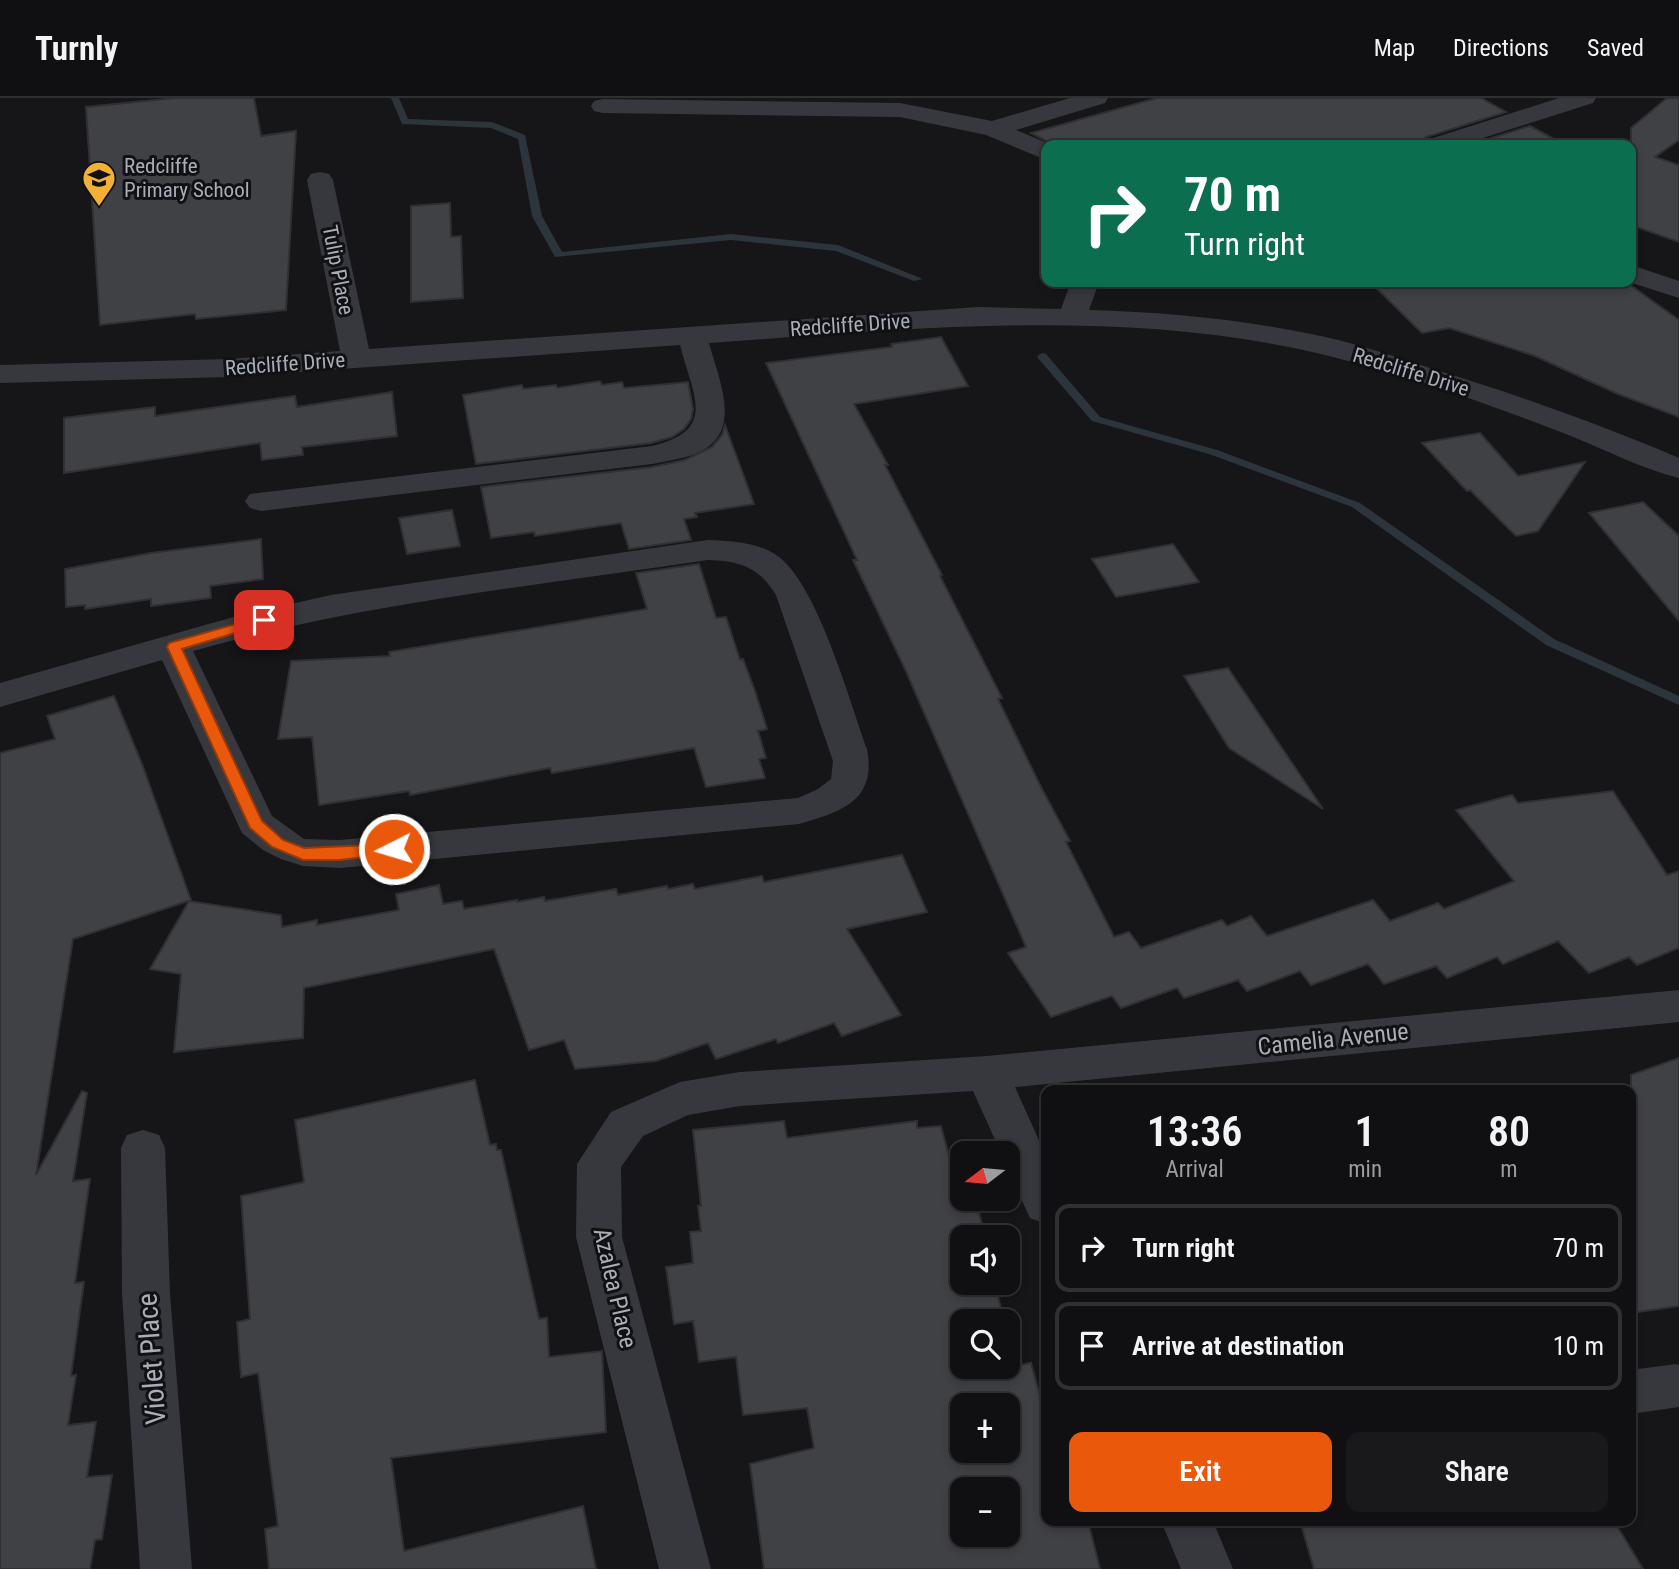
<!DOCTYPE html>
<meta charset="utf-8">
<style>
body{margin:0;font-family:"Roboto Condensed",sans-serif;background:#19191b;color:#f1f3f6;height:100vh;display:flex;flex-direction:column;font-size:26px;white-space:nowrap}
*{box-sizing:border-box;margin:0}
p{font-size:23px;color:#9c9d9f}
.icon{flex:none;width:38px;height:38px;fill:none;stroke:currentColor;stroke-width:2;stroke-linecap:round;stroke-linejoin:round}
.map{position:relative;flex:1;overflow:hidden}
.side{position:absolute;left:1041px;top:987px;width:595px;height:441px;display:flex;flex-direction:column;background:#101012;border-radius:14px;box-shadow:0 4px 10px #0003,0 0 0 2px #303032}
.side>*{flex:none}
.hud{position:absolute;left:1041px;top:42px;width:595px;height:147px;border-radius:14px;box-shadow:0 4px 10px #0003,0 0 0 2px #303032;background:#0b6e4f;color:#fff;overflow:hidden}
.needle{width:46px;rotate:254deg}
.fabs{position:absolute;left:950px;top:1043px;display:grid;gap:14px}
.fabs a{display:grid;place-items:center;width:70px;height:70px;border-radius:14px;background:#101012;box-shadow:0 4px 10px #0003,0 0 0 2px #303032;font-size:35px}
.pin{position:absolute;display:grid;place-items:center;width:60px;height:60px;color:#fff;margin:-30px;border-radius:14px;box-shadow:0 4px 10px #0006}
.me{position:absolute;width:77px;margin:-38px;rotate:265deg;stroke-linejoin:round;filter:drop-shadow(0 0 5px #0008)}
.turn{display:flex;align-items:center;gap:24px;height:147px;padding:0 28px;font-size:32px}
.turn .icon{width:91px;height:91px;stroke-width:2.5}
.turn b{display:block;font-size:49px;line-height:60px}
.eta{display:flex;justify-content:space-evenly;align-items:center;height:119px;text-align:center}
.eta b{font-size:42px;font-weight:600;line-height:49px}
.primary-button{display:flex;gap:14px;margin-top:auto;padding:14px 28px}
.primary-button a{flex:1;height:80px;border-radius:14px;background:#ea580c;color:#fff;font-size:28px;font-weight:600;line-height:80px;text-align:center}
.primary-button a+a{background:#19191b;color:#f1f3f6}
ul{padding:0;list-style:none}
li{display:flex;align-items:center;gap:21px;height:88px;margin:0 14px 10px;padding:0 14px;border:4px solid #303032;border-radius:14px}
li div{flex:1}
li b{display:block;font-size:26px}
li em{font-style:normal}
header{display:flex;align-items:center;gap:42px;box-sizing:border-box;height:98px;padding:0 35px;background:#101012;border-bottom:2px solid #303032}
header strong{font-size:33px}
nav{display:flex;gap:38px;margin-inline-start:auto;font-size:24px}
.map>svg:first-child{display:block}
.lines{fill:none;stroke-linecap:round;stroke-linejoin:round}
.stream{fill:#2c353c;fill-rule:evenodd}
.building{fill:#404145;stroke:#303034;stroke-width:2;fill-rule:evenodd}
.street{fill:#37383d;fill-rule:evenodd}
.route{fill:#ea580c;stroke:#983908;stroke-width:2}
.labels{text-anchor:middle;stroke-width:6;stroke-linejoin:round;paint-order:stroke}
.far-poi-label{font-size:21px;fill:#a8adb8;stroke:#111113;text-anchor:start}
.far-street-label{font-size:21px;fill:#a8adb8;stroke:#111113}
.street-label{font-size:24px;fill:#a8adb8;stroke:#111113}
.near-street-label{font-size:28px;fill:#a8adb8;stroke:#111113}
</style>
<header>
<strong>Turnly</strong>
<nav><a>Map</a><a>Directions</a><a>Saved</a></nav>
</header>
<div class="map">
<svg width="1679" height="1471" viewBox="0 0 1679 1471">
<rect width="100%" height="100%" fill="#161618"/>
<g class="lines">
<g class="stream">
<path d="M 391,0 L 399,0 L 408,21 L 492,24 L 525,37 L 542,118 L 562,154 L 731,136 L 838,147 L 923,181 L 914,183 L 836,153 L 731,142 L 555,159 L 532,118 L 518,41 L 491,30 L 402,26 Z"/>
<path d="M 1042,255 L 1046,256 L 1100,319 L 1217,352 L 1360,405 L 1554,541 L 1679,598 L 1679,607 L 1546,547 L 1352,409 L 1209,356 L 1092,323 L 1038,260 L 1037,258 Z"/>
</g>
</g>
<g class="building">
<path d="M 175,0 L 254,0 L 261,38 L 296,33 L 286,212 L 196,221 L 195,216 L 100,227 L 86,9 Z"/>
<path d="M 1157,0 L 1481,0 L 1506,14 L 1426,39 L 1420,47 L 1054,47 L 1031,35 Z"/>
<path d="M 1667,0 L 1679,0 L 1679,42 L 1655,59 L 1679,67 L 1679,144 L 1631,127 L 1631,30 Z"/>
<path d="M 1530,28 L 1565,47 L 1469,47 Z"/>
<path d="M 450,105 L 451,139 L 461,138 L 463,200 L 411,204 L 411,108 Z"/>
<path d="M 1370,184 L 1554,184 L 1559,190 L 1598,184 L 1626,184 L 1679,222 L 1679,319 L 1618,296 L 1535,258 L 1449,230 L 1422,235 Z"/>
<path d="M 941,239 L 968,288 L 854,306 L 888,367 L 885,367 L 942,477 L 940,478 L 1002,600 L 998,601 L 1042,691 L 1070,743 L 1066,744 L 1114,839 L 1129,834 L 1141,850 L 1222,822 L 1227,828 L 1251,818 L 1267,838 L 1373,802 L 1390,823 L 1438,805 L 1444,811 L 1514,783 L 1456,712 L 1512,697 L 1518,705 L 1613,693 L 1667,777 L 1679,773 L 1679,850 L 1637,867 L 1629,859 L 1589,875 L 1558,843 L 1503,866 L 1497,859 L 1447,880 L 1436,868 L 1384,886 L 1368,866 L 1311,887 L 1300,873 L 1247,893 L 1238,882 L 1184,900 L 1177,890 L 1121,910 L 1112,898 L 1051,919 L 1008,855 L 1026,849 L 905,571 L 853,462 L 857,462 L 766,265 L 892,249 L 891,246 Z"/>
<path d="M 600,283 L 602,287 L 622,284 L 624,290 L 688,284 L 693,311 L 691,321 L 684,331 L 672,339 L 651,345 L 476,366 L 463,297 L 522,287 L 523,291 L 556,287 L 557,290 Z"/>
<path d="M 392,294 L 397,338 L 302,349 L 303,357 L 262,362 L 260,345 L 64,375 L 64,320 L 155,309 L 155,318 L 295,298 L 297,309 Z"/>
<path d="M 725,327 L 754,406 L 695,415 L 697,419 L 684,421 L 691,442 L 629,451 L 621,425 L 535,438 L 534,434 L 491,440 L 481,389 L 652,369 L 685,362 L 712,349 L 722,337 Z"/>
<path d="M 1480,335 L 1518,378 L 1585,364 L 1538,433 L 1516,438 L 1470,392 L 1467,393 L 1422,345 Z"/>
<path d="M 1643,404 L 1679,438 L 1679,523 L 1589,415 Z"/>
<path d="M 452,412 L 460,448 L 407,456 L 399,420 Z"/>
<path d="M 261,441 L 263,481 L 210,488 L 211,500 L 151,508 L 151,501 L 85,511 L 85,507 L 66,509 L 65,471 L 151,455 Z"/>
<path d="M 1173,446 L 1199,484 L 1116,499 L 1092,461 Z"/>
<path d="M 699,466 L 716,520 L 726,519 L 740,562 L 743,561 L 755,593 L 767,631 L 758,633 L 766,660 L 759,661 L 765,680 L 706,689 L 694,650 L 552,675 L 550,670 L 410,697 L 409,693 L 319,707 L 312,639 L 278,641 L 291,563 L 390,558 L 389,554 L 647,511 L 636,475 Z"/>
<path d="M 1228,570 L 1323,711 L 1229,650 L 1184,578 Z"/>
<path d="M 114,598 L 142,666 L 191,802 L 73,841 L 36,1077 L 82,993 L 87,995 L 73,1083 L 90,1081 L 75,1185 L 84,1184 L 71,1278 L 76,1277 L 68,1327 L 96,1324 L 87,1379 L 112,1377 L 102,1441 L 95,1442 L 90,1471 L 0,1471 L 0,655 L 55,641 L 47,618 Z"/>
<path d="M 902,757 L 927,814 L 847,831 L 901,917 L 842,938 L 834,925 L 778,945 L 776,941 L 716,961 L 708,945 L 656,963 L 575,971 L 564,942 L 529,952 L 494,851 L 304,890 L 303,940 L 174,954 L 181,876 L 150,871 L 189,803 L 281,817 L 282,829 L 317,822 L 317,827 L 399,812 L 396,796 L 439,787 L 443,806 L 462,803 L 464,811 L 517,802 L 517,804 L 544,799 L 545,803 L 616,791 L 618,797 L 667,788 L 668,791 L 693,786 L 695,791 L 762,778 L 764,784 Z"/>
<path d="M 1679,960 L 1679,1208 L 1631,1215 L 1631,977 Z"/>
<path d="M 475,982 L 490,1047 L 496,1046 L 497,1052 L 501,1052 L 539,1221 L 547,1220 L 549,1259 L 602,1253 L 606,1334 L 391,1360 L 404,1453 L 583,1408 L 596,1471 L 269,1471 L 265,1431 L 278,1428 L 258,1275 L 241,1279 L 237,1224 L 250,1221 L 241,1098 L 304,1084 L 295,1022 Z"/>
<path d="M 784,1023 L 787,1040 L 917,1023 L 917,1030 L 941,1028 L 959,1097 L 962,1097 L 962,1101 L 976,1101 L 985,1139 L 962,1139 L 962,1185 L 995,1185 L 1004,1223 L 962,1223 L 962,1269 L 1008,1269 L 1008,1239 L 1015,1268 L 1031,1265 L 1046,1320 L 1046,1423 L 1088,1423 L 1100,1471 L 764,1471 L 750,1366 L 814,1350 L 807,1310 L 743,1317 L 736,1259 L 699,1264 L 693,1223 L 674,1226 L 666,1169 L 693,1165 L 690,1134 L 701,1133 L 698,1108 L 701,1108 L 693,1032 ZM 962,1307 L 1008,1307 L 1008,1353 L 962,1353 ZM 962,1391 L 1008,1391 L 1008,1437 L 962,1437 Z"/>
<path d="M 1300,1423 L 1614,1423 L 1643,1471 L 1314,1471 Z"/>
</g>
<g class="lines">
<g class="street">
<path d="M 1070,0 L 1108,0 L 1105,5 L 1016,32 L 1052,47 L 1046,47 L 1046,62 L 986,37 L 900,19 L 603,15 L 594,13 L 591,8 L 594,3 L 603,1 L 900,5 L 992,23 Z"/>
<path d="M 1559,0 L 1596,0 L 1593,5 L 1461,47 L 1423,47 L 1427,42 Z"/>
<path d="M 320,74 L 329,76 L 333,82 L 369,251 L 978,209 L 1061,211 L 1071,184 L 1099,184 L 1089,212 C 1163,214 1238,221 1311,236 C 1353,244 1393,258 1433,271 C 1509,294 1584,321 1658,351 L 1679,360 L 1679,380 C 1642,371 1606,352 1571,338 C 1491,307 1408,277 1325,257 C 1123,208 913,231 709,245 C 719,283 745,336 695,356 C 682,361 666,363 652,366 L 261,413 L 250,410 L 245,403 L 250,396 L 652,348 C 718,332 693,298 680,247 L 229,279 L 0,285 L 0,267 L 229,261 L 340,253 L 307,82 L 311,76 Z"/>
<path d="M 1631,167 L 1679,183 L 1679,200 L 1629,184 Z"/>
<path d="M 708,442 C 731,443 757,444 776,457 C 816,482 850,604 867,651 C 877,703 841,714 799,726 L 340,770 L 303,768 L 281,761 L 263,752 L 242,735 L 162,562 L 0,609 L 0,585 L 237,518 L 331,497 ZM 708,462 C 740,463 759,469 776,497 L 833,663 L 831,681 L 818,691 L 798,700 L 340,742 L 304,741 L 272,718 L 193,553 C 361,505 536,488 708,462 Z"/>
<path d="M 1679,892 L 1679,924 L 1015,989 L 1046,1058 L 1046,1126 L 1030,1120 L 1008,1072 L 1008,1055 L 1001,1055 L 973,993 L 740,1008 L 688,1017 L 643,1038 L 621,1069 L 622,1139 L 711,1471 L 659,1471 L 576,1139 L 577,1066 L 611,1014 L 680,984 L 740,974 L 987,958 Z"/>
<path d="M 143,1032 L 159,1037 L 165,1050 L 170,1196 L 192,1471 L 140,1471 L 122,1196 L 121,1050 L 127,1037 Z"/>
<path d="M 1676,1266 L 1679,1267 L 1679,1309 L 1631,1316 L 1631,1272 Z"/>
<path d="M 1161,1423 L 1213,1423 L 1233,1471 L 1181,1471 Z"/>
</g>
</g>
<path class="route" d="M 264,518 L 271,522 L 269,525 L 182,551 L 262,723 L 283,742 L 304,750 L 394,746 L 400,747 L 402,751 L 400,755 L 340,762 L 303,762 L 272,749 L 250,730 L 167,549 L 169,545 Z"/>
<defs>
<symbol id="school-pin" viewBox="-11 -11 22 30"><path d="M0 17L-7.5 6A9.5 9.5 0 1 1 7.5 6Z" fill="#f2b134" stroke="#111113"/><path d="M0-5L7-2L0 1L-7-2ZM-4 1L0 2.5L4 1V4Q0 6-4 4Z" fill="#111"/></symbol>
</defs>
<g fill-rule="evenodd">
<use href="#school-pin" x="80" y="61" width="38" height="52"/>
</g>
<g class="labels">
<g class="far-poi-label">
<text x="124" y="75">Redcliffe<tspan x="124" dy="24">Primary School</tspan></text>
</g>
<g class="far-street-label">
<text transform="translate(338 172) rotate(79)" y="7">Tulip Place</text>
<text transform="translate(850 227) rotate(-4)" y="7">Redcliffe Drive</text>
<text transform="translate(285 266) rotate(-4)" y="7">Redcliffe Drive</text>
<text transform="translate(1411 274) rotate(17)" y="7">Redcliffe Drive</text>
</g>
<g class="street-label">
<text transform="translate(1333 941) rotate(-6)" y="8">Camelia Avenue</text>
<text transform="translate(615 1190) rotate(77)" y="8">Azalea Place</text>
</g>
<g class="near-street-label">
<text transform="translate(151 1261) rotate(-94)" y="10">Violet Place</text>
</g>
</g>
</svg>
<div class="fabs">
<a><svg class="needle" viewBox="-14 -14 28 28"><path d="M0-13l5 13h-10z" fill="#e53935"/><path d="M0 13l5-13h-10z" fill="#9c9d9f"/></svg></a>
<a><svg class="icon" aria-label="sound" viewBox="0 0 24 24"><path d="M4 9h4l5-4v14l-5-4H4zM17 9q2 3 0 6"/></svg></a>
<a><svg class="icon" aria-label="search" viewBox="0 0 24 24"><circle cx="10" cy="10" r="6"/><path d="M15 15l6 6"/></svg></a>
<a>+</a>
<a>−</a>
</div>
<div class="pin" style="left:264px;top:522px;background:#d93025"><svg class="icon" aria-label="arrive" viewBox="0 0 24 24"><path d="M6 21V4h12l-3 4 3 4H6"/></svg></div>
<svg class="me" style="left:394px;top:751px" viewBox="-20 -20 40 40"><circle r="17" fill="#ea580c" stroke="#fff" stroke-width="3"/><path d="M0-11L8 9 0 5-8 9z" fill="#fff"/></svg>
<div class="hud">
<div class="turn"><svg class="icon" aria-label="right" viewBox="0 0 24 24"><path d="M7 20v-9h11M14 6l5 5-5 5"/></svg><div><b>70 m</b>Turn right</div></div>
</div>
<section class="side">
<div class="eta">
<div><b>13:36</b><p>Arrival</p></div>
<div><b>1</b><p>min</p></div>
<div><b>80</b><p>m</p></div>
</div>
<ul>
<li><svg class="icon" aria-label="right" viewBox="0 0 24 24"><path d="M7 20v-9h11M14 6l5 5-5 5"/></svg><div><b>Turn right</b></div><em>70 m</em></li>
<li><svg class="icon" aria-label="arrive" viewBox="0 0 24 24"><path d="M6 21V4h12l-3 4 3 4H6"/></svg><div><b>Arrive at destination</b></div><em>10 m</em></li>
</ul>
<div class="primary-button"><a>Exit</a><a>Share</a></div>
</section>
</div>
